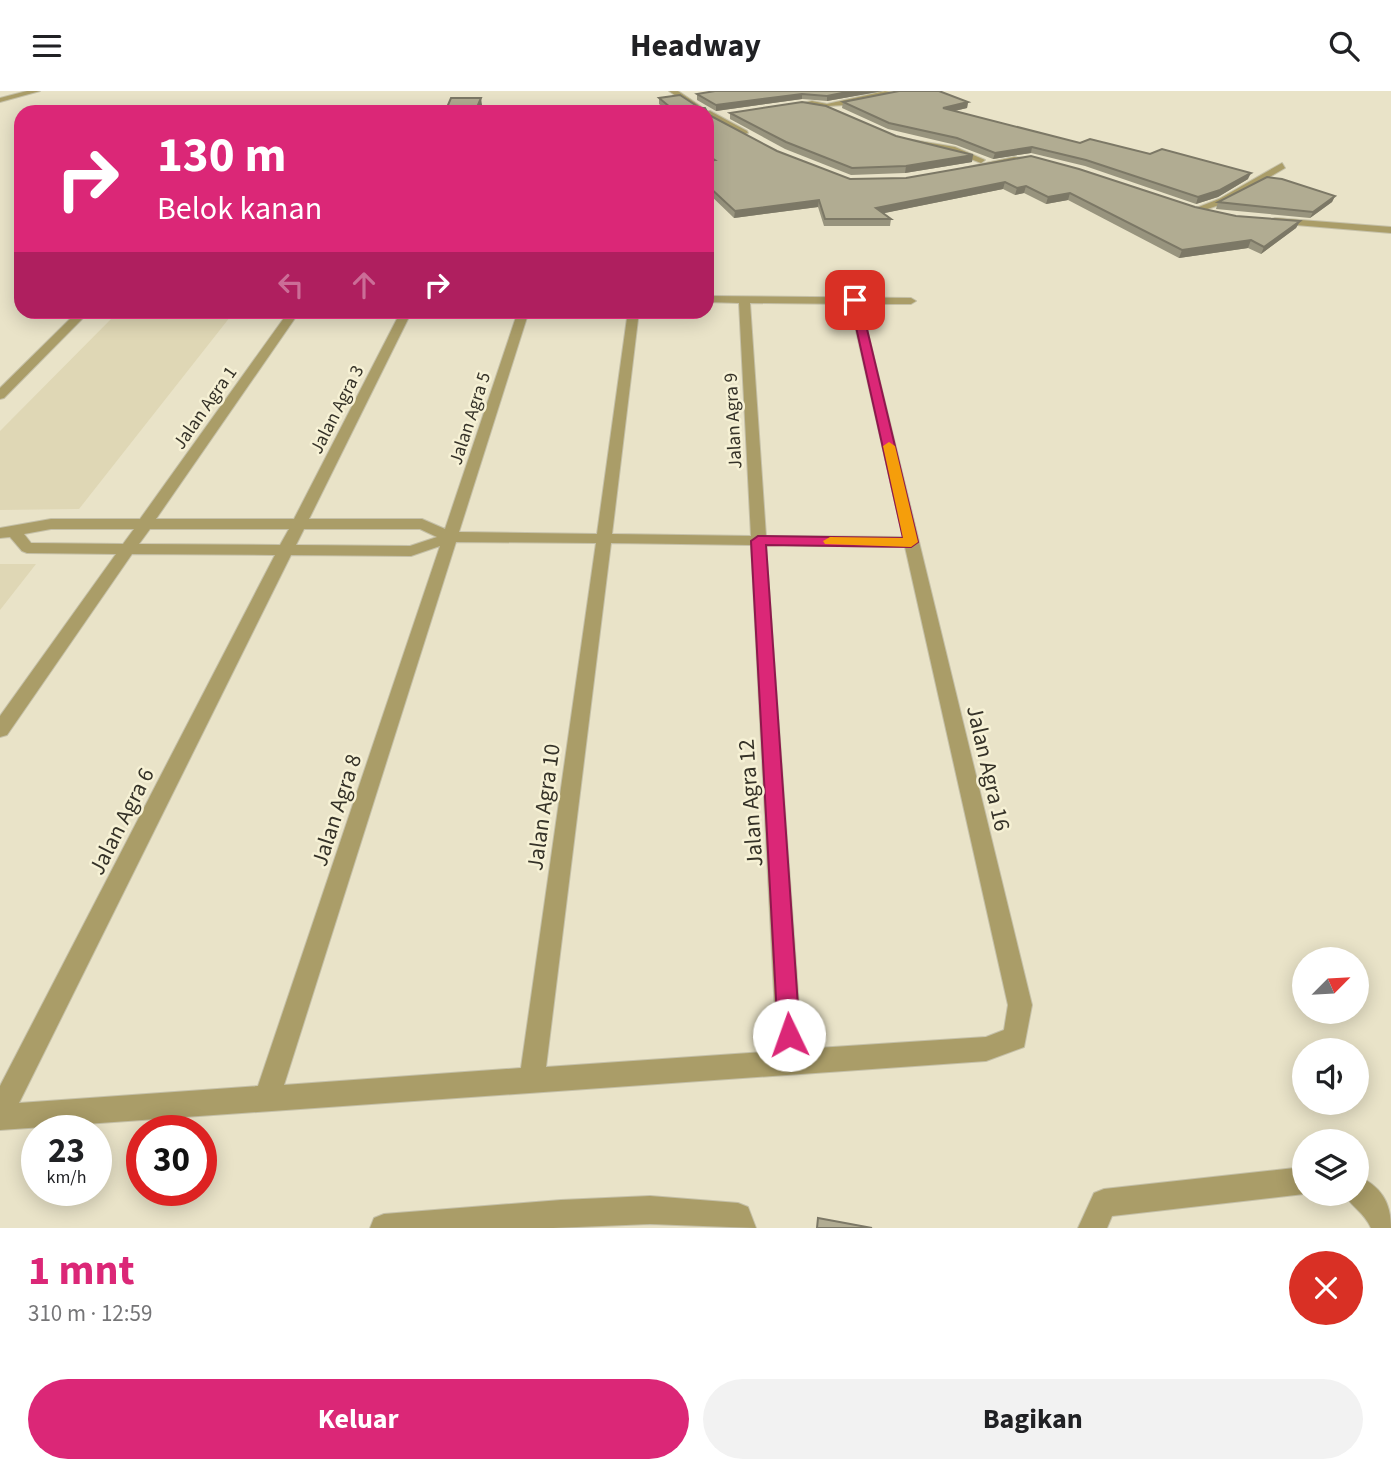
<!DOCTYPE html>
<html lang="id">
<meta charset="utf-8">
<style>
body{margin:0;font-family:"Source Sans 3",sans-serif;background:#f2f2f2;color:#202124;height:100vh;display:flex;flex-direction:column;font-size:26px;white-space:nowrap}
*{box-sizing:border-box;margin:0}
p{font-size:23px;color:#757577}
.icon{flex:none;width:38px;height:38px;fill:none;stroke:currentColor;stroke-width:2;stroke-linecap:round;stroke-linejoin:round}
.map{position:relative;height:1137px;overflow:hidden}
.panel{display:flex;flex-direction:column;background:#fff;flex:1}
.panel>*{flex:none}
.hud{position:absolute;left:14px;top:14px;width:700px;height:214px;border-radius:21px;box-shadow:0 4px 18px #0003;background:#db2777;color:#fff;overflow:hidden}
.needle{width:46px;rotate:66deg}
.tools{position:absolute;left:1292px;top:856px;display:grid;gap:14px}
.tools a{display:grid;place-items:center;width:77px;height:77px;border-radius:50%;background:#fff;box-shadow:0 4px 18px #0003;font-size:35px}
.speed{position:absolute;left:21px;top:1024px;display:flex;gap:14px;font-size:35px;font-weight:700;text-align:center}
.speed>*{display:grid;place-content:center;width:91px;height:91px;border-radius:50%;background:#fff;box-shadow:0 4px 18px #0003;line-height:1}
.speed small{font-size:18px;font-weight:400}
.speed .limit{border:10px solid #d22;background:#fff;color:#111}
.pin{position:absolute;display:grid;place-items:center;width:60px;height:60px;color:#fff;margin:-30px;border-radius:14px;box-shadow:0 4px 10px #0006}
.me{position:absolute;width:77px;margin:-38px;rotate:357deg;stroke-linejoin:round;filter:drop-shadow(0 0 5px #0008)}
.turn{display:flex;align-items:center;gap:24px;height:147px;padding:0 28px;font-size:32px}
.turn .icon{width:91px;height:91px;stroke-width:2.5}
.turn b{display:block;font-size:49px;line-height:60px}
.lanes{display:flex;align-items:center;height:66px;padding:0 28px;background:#0003;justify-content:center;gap:35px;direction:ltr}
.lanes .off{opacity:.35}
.round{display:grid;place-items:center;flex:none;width:74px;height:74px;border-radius:37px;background:#f2f2f2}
.overview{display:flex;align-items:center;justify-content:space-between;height:119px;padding:0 28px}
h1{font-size:42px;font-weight:700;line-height:52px;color:#db2777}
.action{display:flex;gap:14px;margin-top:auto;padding:14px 28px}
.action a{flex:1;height:80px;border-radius:42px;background:#db2777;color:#fff;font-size:28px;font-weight:700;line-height:80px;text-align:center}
.action a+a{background:#f2f2f2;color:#202124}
header{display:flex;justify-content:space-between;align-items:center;height:91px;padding:0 28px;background:#fff;font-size:32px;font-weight:700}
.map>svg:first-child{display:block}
.built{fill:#dfd7b5}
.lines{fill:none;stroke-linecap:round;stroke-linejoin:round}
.street-casing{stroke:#c5c0a8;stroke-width:2}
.street{fill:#aa9d68;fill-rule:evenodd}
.wall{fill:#98947e}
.shaded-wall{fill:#7c7866}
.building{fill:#b1ac92;stroke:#7c7866;stroke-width:2}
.route{fill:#db2777;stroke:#8e194d;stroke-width:2}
.slow{fill:#f59e0b}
.labels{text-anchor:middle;stroke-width:5;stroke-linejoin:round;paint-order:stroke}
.far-street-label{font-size:19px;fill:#353228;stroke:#f6f1d5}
.street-label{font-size:23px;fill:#353228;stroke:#f6f1d5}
</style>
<header><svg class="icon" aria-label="menu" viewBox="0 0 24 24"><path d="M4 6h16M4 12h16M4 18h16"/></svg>Headway<svg class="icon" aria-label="search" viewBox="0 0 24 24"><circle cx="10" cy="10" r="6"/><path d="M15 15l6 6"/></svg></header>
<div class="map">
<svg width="1391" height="1137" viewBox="0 0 1391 1137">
<rect width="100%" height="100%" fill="#e9e3c8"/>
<g class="built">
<path d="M 119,220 L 234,221 L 79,418 L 0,419 L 0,340 Z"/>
<path d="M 0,473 L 36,473 L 0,519 Z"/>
</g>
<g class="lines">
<defs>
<g id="street">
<path d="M 27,0 L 40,0 L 0,11 L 0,7 Z"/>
<path d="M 669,0 L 678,0 L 703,17 L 696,19 Z"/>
<path d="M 885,0 L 898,2 C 864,18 822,13 786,18 L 782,16 L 812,10 L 827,13 Z"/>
<path d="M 710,20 L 747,40 L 748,42 L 741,44 L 704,21 Z"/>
<path d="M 907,48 L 955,56 L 985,69 L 981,72 L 950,60 L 904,52 Z"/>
<path d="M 1014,66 L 1043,69 L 1039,72 L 1014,70 L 967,80 L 963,77 Z"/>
<path d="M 1282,72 L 1285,77 L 1225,112 L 1196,122 L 1191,119 L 1219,108 Z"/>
<path d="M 1275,127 L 1391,136 L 1391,142 L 1272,132 L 1272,128 Z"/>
<path d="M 707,205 L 911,207 L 916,210 L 911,213 L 861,213 L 1032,914 L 1024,956 L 986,970 L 0,1039 L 0,995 L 275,464 L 132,463 L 7,644 L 0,646 L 0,625 L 116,463 L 27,462 L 22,460 L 10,446 L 0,447 L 0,437 L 51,428 L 140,428 L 289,220 L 300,220 L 156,428 L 294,428 L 401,220 L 412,220 L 309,428 L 422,428 L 445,438 L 518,220 L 529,220 L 459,441 L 597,443 L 628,220 L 639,220 L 612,443 L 751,445 L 739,212 L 707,211 ZM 750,212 L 850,213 L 903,446 L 766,445 ZM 51,438 L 134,438 L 123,453 L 31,452 L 24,443 ZM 150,438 L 289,438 L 280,454 L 139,453 ZM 304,438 L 420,438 L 437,446 L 410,455 L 296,454 ZM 456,451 L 596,452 L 521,977 L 284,994 ZM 611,452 L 751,454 L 777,960 L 546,976 ZM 766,454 L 905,456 L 1008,914 L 1004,939 L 986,946 L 802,958 ZM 440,455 L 258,995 L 19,1012 L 291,464 L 411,465 Z"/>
<path d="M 78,220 L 90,220 L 4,307 L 0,308 L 0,297 Z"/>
<path d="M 1304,1076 L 1304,1103 L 1112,1125 L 1107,1137 L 1078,1137 L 1094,1102 L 1104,1098 Z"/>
<path d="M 1356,1084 C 1381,1095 1391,1111 1391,1137 L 1371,1137 C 1364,1121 1351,1116 1344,1102 L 1356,1102 Z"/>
<path d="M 650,1105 L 738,1112 L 748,1116 L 756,1137 L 650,1133 L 553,1137 L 370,1137 L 374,1127 L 384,1123 L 561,1109 Z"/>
</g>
</defs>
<use href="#street" class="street-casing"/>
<use href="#street" class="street"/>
</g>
<g class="wall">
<path d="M 883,0 L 827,10 L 802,8 L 716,20 L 697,9 L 697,3 Z"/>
<path d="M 898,0 L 939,0 L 968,11 L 967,17 L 954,20 L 1080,52 L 1248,88 L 1218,106 L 1196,113 L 1085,75 L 1031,62 L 993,68 L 956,54 L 888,38 L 842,17 L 843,11 L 898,1 Z"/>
<path d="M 680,4 L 700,17 L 705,17 L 709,24 L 777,60 L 850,88 L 906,87 L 1031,65 L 1079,78 L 1195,116 L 1236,125 L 1300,130 L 1296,137 L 1261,163 L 1248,157 L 1179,167 L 1068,109 L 1046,113 L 1024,102 L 1015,104 L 1003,98 L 884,122 L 891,128 L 890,135 L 824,135 L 818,116 L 734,127 L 707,101 L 707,21 L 669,21 L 659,13 L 659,7 Z"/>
<path d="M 730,22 L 896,45 L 972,71 L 905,82 L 851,84 L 785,58 L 730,28 Z"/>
<path d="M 1335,105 L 1332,111 L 1310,127 L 1216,118 L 1218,111 Z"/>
</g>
<g class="shaded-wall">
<path d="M 852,0 L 883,0 L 827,10 L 827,5 Z"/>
<path d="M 802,3 L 802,8 L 716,20 L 716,14 Z"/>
<path d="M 481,7 L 483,21 L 475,21 Z"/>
<path d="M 968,11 L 967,17 L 942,23 L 943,17 Z"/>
<path d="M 1032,56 L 1031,62 L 993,68 L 995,62 Z"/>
<path d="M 973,64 L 972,71 L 905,82 L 906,75 Z"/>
<path d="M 1251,82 L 1248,88 L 1218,106 L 1196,113 L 1198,106 Z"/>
<path d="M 1005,91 L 1003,98 L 875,124 L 876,117 Z"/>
<path d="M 1026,95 L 1024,102 L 1015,104 L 1017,97 Z"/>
<path d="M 1070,102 L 1068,109 L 1046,113 L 1048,106 Z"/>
<path d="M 1335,105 L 1332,111 L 1310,127 L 1313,121 Z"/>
<path d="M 819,109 L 818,116 L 734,127 L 735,120 Z"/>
<path d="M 1300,130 L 1296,137 L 1261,163 L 1264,156 Z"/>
<path d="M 1251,149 L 1248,157 L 1179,167 L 1182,159 Z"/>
</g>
<g class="building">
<path d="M 715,0 L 852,0 L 827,5 L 802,3 L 716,14 L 697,3 Z"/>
<path d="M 899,0 L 939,0 L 968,11 L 943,17 L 1080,52 L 1090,48 L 1150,63 L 1162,58 L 1251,82 L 1220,99 L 1198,106 L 1086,69 L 1032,56 L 995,62 L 957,47 L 889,32 L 843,11 Z"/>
<path d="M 680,4 L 700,17 L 705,17 L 709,24 L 777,60 L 850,88 L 906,87 L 1031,65 L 1079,78 L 1195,116 L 1236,125 L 1300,130 L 1264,156 L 1251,149 L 1182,159 L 1070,102 L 1048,106 L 1026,95 L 1017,97 L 1005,91 L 876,117 L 891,128 L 825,128 L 819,109 L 735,120 L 707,94 L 707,70 L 715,69 L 707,64 L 707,21 L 673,21 L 676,21 L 659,7 Z"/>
<path d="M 451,7 L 481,7 L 475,21 L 445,21 Z"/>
<path d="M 802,11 L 826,15 L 896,45 L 973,64 L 906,75 L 852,77 L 786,51 L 730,22 Z"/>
<path d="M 1267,86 L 1282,88 L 1335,105 L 1313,121 L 1218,111 Z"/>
<path d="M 818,1127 L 872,1137 L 817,1137 Z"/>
</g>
<path class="route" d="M 855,206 L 860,209 L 918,451 L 911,456 L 766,454 L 800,944 L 797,952 L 789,955 L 781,952 L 778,944 L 751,450 L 758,445 L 903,447 L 850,209 Z"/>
<path class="slow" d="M 889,351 L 895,355 L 918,451 L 911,456 L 825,453 L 823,450 L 830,446 L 903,447 L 883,355 Z"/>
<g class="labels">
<g class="far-street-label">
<text transform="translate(204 316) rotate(-55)" y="7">Jalan Agra 1</text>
<text transform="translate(336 318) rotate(-63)" y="7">Jalan Agra 3</text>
<text transform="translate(469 327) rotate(-72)" y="7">Jalan Agra 5</text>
<text transform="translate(732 330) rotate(-93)" y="7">Jalan Agra 9</text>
</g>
<g class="street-label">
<text transform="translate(989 677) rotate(77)" y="8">Jalan Agra 16</text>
<text transform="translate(750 712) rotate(-94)" y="8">Jalan Agra 12</text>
<text transform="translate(543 716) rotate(-82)" y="8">Jalan Agra 10</text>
<text transform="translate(336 719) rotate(-72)" y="8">Jalan Agra 8</text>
<text transform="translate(121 730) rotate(-63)" y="8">Jalan Agra 6</text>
</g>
</g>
</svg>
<div class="tools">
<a><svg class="needle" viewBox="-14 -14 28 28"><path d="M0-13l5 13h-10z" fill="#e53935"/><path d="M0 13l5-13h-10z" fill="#757577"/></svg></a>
<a><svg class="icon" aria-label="sound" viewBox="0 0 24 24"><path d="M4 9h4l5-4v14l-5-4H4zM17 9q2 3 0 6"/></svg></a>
<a><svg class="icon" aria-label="layers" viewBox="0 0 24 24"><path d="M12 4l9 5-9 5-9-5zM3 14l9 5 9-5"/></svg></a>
</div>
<div class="speed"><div>23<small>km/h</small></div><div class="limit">30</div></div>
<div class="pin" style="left:855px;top:209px;background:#d93025"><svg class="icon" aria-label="arrive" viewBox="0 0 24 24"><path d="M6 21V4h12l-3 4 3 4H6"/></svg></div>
<svg class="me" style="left:789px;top:944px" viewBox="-20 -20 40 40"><circle r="19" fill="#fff"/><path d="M0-13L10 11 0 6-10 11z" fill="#db2777"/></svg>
<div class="hud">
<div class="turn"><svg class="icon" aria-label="right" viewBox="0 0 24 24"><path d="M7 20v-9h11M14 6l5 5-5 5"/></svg><div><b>130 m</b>Belok kanan</div></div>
<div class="lanes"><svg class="icon off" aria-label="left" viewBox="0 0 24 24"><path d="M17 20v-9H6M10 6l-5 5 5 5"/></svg><svg class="icon off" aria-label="ahead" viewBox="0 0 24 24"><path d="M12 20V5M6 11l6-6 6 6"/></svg><svg class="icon" aria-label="right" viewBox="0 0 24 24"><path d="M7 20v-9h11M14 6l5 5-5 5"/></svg></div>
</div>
</div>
<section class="panel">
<div class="overview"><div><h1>1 mnt</h1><p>310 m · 12:59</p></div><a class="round" style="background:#d93025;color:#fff"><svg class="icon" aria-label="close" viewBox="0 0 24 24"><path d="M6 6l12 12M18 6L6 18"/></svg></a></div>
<div class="action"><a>Keluar</a><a>Bagikan</a></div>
</section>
